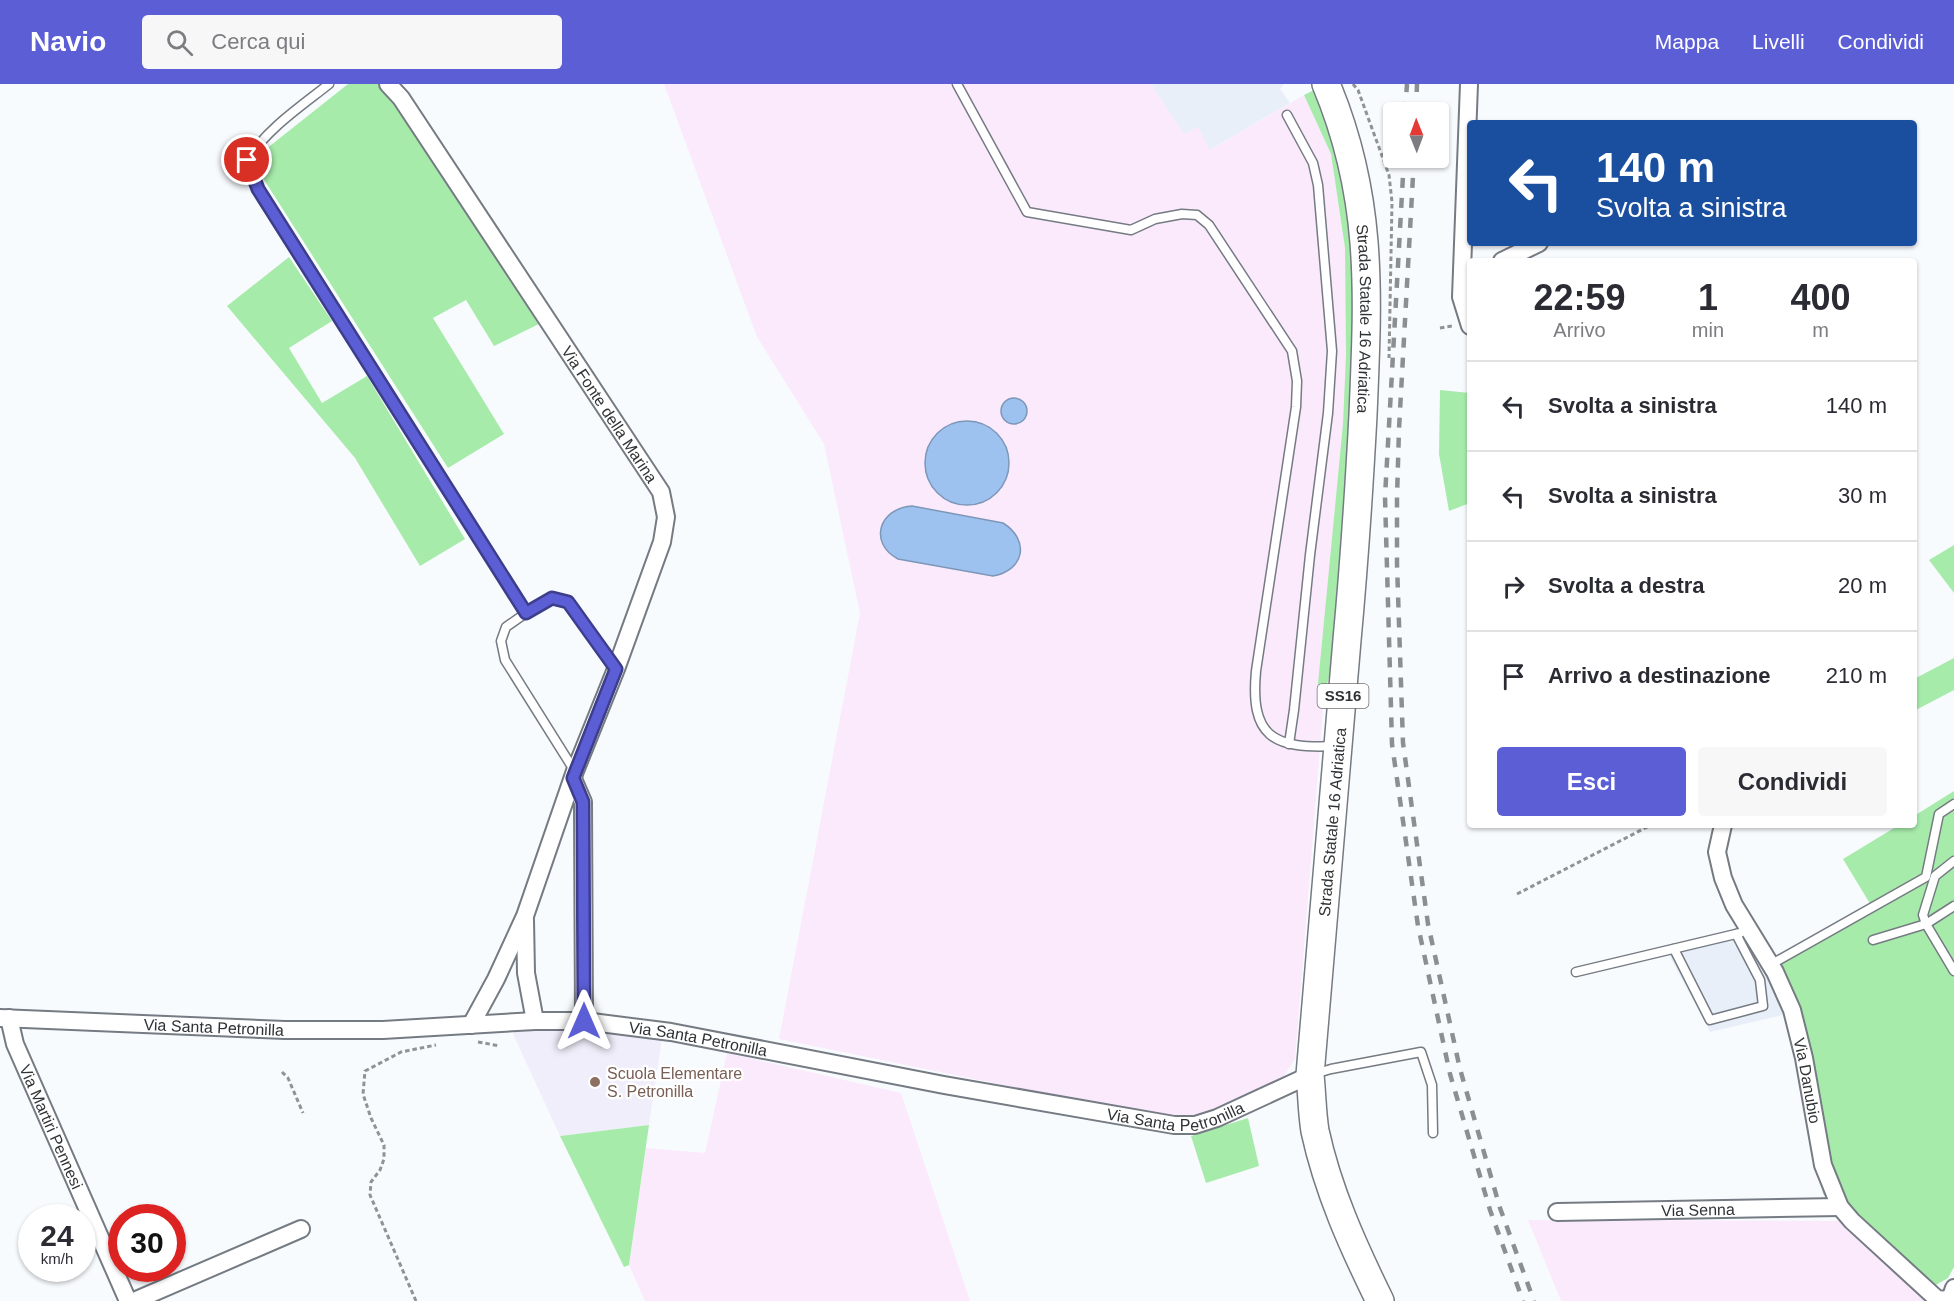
<!DOCTYPE html>
<html lang="it">
<style>
body{margin:0;font-family:Helvetica,sans-serif;background:#f7f7f7;color:#2b2b33;height:100vh;display:flex;flex-direction:column;font-size:22px;white-space:nowrap}
*{box-sizing:border-box;margin:0}
p{font-size:20px;color:#7c7c81}
.icon{flex:none;width:33px;height:33px;fill:none;stroke:currentColor;stroke-width:2;stroke-linecap:round;stroke-linejoin:round}
.map{position:relative;flex:1;overflow:hidden}
.drawer{position:absolute;left:1467px;top:174px;width:450px;height:570px;display:flex;flex-direction:column;background:#fff;border-radius:6px;box-shadow:0 2px 4px #0004}
.drawer>*{flex:none}
.hud{position:absolute;left:1467px;top:36px;width:450px;height:126px;border-radius:6px;box-shadow:0 2px 4px #0004;background:#1a4fa0;color:#fff;overflow:hidden}
.needle{width:39px;rotate:359deg}
.tools{position:absolute;left:1383px;top:18px;display:grid;gap:12px}
.tools a{display:grid;place-items:center;width:66px;height:66px;border-radius:6px;background:#fff;box-shadow:0 2px 4px #0004;font-size:30px}
.speed{position:absolute;left:18px;top:1120px;display:flex;gap:12px;font-size:30px;font-weight:700;text-align:center}
.speed>*{display:grid;place-content:center;width:78px;height:78px;border-radius:50%;background:#fff;box-shadow:0 2px 4px #0004;line-height:1}
.speed small{font-size:15px;font-weight:400}
.speed .limit{border:9px solid #d22;background:#fff;color:#111}
.pin{position:absolute;display:grid;place-items:center;width:51px;height:51px;color:#fff;margin:-26px;border:3px solid #fff;border-radius:50%;box-shadow:0 2px 6px #0007}
.me{position:absolute;width:66px;margin:-33px;rotate:0deg;stroke-linejoin:round;filter:drop-shadow(0 0 4px #0008)}
.turn{display:flex;align-items:center;gap:21px;height:126px;padding:0 30px;font-size:27px}
.turn .icon{width:78px;height:78px;stroke-width:2.5}
.turn b{display:block;font-size:42px;line-height:51px}
.eta{display:flex;justify-content:space-evenly;align-items:center;height:102px;text-align:center}
.eta b{font-size:36px;font-weight:700;line-height:42px}
.action{display:flex;gap:12px;margin-top:auto;padding:12px 30px}
.action a{flex:1;height:69px;border-radius:6px;background:#5c5ed6;color:#fff;font-size:24px;font-weight:700;line-height:69px;text-align:center}
.action a+a{background:#f7f7f7;color:#2b2b33}
ul{padding:0;list-style:none}
li{display:flex;align-items:center;gap:18px;height:90px;padding:0 30px;border-top:2px solid #e1e1e2}
li div{flex:1}
li b{display:block;font-size:22px}
li em{font-style:normal}
header{display:flex;align-items:center;gap:36px;box-sizing:border-box;height:84px;padding:0 30px;background:#5c5ed6;color:#fff}
header strong{font-size:28px}
nav{display:flex;gap:33px;margin-inline-start:auto;font-size:21px}
.search{width:420px;height:54px;background:#f7f7f7;display:flex;align-items:center;gap:15px;box-sizing:border-box;padding:0 21px;border-radius:6px;color:#7c7c81;font-size:22px}
.map>svg:first-child{display:block}
.built{fill:#e9eff9}
.industrial{fill:#fbeafc}
.education{fill:#f1eefb}
.green{fill:#a7ebab}
.water{fill:#9ec2f0;stroke:#7d97b8;stroke-width:1.5}
.lines{fill:none;stroke-linecap:round;stroke-linejoin:round}
.service-casing{stroke:#757b83;stroke-width:11}
.minor-casing{stroke:#757b83;stroke-width:20}
.primary-casing{stroke:#757b83;stroke-width:30}
.path{stroke:#909396;stroke-width:3;stroke-dasharray:4.5 3;stroke-linecap:butt}
.service{stroke:#fff;stroke-width:8}
.minor{stroke:#fff;stroke-width:16}
.primary{stroke:#fff;stroke-width:27}
.rail{stroke:#8c8f92;stroke-width:4.5;stroke-dasharray:10 10;stroke-linecap:butt}
.route-casing{stroke:#3c3d8b;stroke-width:15}
.route{stroke:#5c5ed6;stroke-width:10}
.education-dot{fill:#8d6e63;stroke:#fff;stroke-width:2}
.labels{text-anchor:middle;stroke-width:4.5;stroke-linejoin:round;paint-order:stroke}
.shield{fill:#fff;stroke:#6e7072;stroke-width:1.5}
.shield-label{font-size:15px;font-weight:bold;fill:#303336}
.street-label{font-size:16px;fill:#303336;stroke:#fff}
.education-label{font-size:16px;fill:#785e54;stroke:#fff;text-anchor:start}
</style>
<header>
<strong>Navio</strong>
<div class="search"><svg class="icon" aria-label="search" viewBox="0 0 24 24"><circle cx="10" cy="10" r="6"/><path d="M15 15l6 6"/></svg>Cerca qui</div>
<nav><a>Mappa</a><a>Livelli</a><a>Condividi</a></nav>
</header>
<div class="map">
<svg width="1954" height="1217" viewBox="0 0 1954 1217">
<rect width="100%" height="100%" fill="#f8fbfe"/>
<g class="built">
<path d="M 1151,0 L 1284,0 L 1280,5 L 1290,19 L 1210,66 L 1184,51 Z"/>
<path d="M 1746,851 L 1773,897 L 1787,930 L 1710,948 L 1669,871 Z"/>
</g>
<g class="industrial">
<path d="M 664,0 L 1151,0 L 1184,50 L 1198,43 L 1210,66 L 1304,11 L 1331,70 L 1345,164 L 1347,328 L 1295,975 L 1278,1001 L 1198,1034 L 1174,1036 L 779,955 L 860,529 L 824,360 L 757,253 Z"/>
<path d="M 727,969 L 901,1009 L 970,1217 L 645,1217 L 629,1181 L 646,1064 L 705,1069 Z"/>
<path d="M 1528,1136 L 1843,1137 L 1928,1213 L 1925,1217 L 1561,1217 Z"/>
</g>
<path class="education" d="M 548,944 L 595,945 L 662,954 L 649,1041 L 560,1052 L 514,952 L 513,946 Z"/>
<g class="green">
<path d="M 348,0 L 383,0 L 543,238 L 494,262 L 466,216 L 433,234 L 504,350 L 448,384 L 261,91 L 261,69 Z"/>
<path d="M 1318,4 L 1352,104 L 1356,300 L 1333,579 L 1324,611 L 1317,610 L 1343,340 L 1346,271 L 1345,164 L 1331,70 L 1304,11 Z"/>
<path d="M 289,173 L 332,237 L 289,264 L 322,319 L 367,292 L 465,455 L 420,482 L 355,374 L 227,222 Z"/>
<path d="M 1440,306 L 1470,309 L 1470,419 L 1449,427 L 1439,370 Z"/>
<path d="M 1954,461 L 1954,509 L 1929,476 Z"/>
<path d="M 1954,574 L 1954,606 L 1914,627 L 1914,595 Z"/>
<path d="M 1954,707 L 1954,1183 L 1948,1194 L 1934,1202 L 1920,1196 L 1823,1110 L 1804,979 L 1776,883 L 1872,823 L 1843,775 L 1899,741 L 1914,741 L 1914,732 Z"/>
<path d="M 1248,1034 L 1259,1082 L 1206,1099 L 1191,1052 Z"/>
<path d="M 649,1041 L 629,1181 L 624,1183 L 560,1052 Z"/>
</g>
<g class="water">
<circle cx="1014" cy="327" r="13"/>
<circle cx="967" cy="379" r="42"/>
<path d="M 912,422 L 1003,439 C 1030,456 1025,486 993,492 L 898,475 C 868,459 879,424 912,422 Z"/>
</g>
<g class="lines">
<defs>
<g id="service">
<path d="M 329,0 C 300,23 267,45 247,76 L 258,105 L 526,529"/>
<path d="M 957,0 L 1027,128 L 1131,146 L 1155,135 L 1182,130 L 1197,131 L 1209,141 L 1292,267 L 1297,297 L 1296,323 L 1256,587 C 1250,653 1273,665 1335,662"/>
<path d="M 1287,31 L 1313,79 L 1318,101 L 1332,267 L 1328,329 L 1310,471 L 1294,626 L 1289,660"/>
<path d="M 574,686 L 505,576 L 501,557 L 506,543 L 526,529 L 552,514 L 568,518 L 615,585"/>
<path d="M 1954,777 L 1935,792 L 1923,831 L 1926,840 L 1954,887"/>
<path d="M 1873,856 L 1926,840 L 1954,822"/>
<path d="M 1674,865 L 1710,936 L 1763,922 L 1760,896 L 1736,850"/>
<path d="M 1770,881 L 1926,793 L 1939,730 L 1954,720"/>
<path d="M 1576,888 L 1740,849"/>
<path d="M 1314,990 L 1331,985 L 1421,968 L 1432,1001 L 1433,1049"/>
</g>
<g id="minor">
<path id="s1" d="M 388,0 L 401,14 L 661,408 L 666,433 L 662,458 L 616,585 L 575,687 L 525,832 L 496,895 L 471,941"/>
<path d="M 1469,0 L 1461,213 L 1470,242"/>
<path d="M 1502,177 L 1539,159"/>
<path d="M 573,695 L 583,718 L 584,937"/>
<path id="s2" d="M 1723,741 L 1717,768 L 1723,794 L 1734,821 L 1775,888 L 1792,926 L 1804,974 L 1823,1081 L 1840,1123 L 1852,1137 L 1937,1215 L 1950,1216 L 1954,1204"/>
<path d="M 525,836 L 526,889 L 535,937"/>
<path id="s3" d="M 0,934 L 285,946 L 383,946 L 535,937 L 584,937 L 671,948 L 944,1001 L 1174,1041 L 1195,1041 L 1217,1034 L 1310,991"/>
<path id="s4" d="M 9,934 L 15,960 L 128,1217"/>
<path id="s5" d="M 1557,1128 L 1840,1123"/>
<path d="M 134,1217 L 301,1145"/>
</g>
<g id="primary">
<path id="s6" d="M 1326,0 C 1374,114 1368,211 1363,331 C 1359,406 1354,481 1347,556 C 1335,701 1322,846 1310,991 C 1312,1010 1312,1029 1315,1047 C 1328,1107 1353,1162 1380,1217"/>
</g>
</defs>
<use href="#service" class="service-casing"/>
<use href="#minor" class="minor-casing"/>
<use href="#primary" class="primary-casing"/>
<g class="path">
<path d="M 1353,0 L 1358,6 L 1389,91 L 1392,118 L 1389,274"/>
<path d="M 1440,244 L 1452,242"/>
<path d="M 1517,810 L 1651,741"/>
<path d="M 478,958 L 500,962"/>
<path d="M 282,988 L 288,994 L 303,1029"/>
<path d="M 416,1217 L 370,1111 L 371,1098 L 380,1086 L 384,1075 L 384,1061 L 371,1034 L 363,1010 L 365,987 L 401,968 L 436,961"/>
</g>
<use href="#service" class="service"/>
<use href="#minor" class="minor"/>
<use href="#primary" class="primary"/>
<g class="rail">
<path d="M 1405,28 L 1407,0"/>
<path d="M 1416,28 L 1417,0"/>
<path d="M 1404,74 L 1385,413 L 1392,660 L 1418,842 L 1450,990 L 1490,1126 L 1523,1217"/>
<path d="M 1414,74 L 1399,345 L 1397,413 L 1397,480 L 1403,659 L 1428,840 L 1460,985 L 1500,1124 L 1534,1217"/>
</g>
</g>
<g class="lines">
<defs>
<path id="route" d="M 247,76 L 258,105 L 526,529 L 552,514 L 568,518 L 616,585 L 573,694 L 583,718 L 584,937"/>
</defs>
<use href="#route" class="route-casing"/>
<use href="#route" class="route"/>
</g>
<circle class="education-dot" cx="595" cy="998" r="6"/>
<g class="labels">
<rect class="shield" x="1317.5" y="600" width="51" height="24" rx="4.5"/>
<g class="shield-label">
<text x="1343" y="617">SS16</text>
</g>
<g class="street-label">
<text dy="6" stroke="none"><textPath href="#s6" startOffset="240">Strada Statale 16 Adriatica</textPath></text>
<text dy="6" stroke="none"><textPath href="#s1" startOffset="398">Via Fonte della Marina</textPath></text>
<text transform="translate(1332 738) rotate(-85)" y="6">Strada Statale 16 Adriatica</text>
<text dy="6" stroke="none"><textPath href="#s3" startOffset="214">Via Santa Petronilla</textPath></text>
<text dy="6" stroke="none"><textPath href="#s3" startOffset="700">Via Santa Petronilla</textPath></text>
<text dy="6" stroke="none"><textPath href="#s2" startOffset="276">Via Danubio</textPath></text>
<text dy="6" stroke="none"><textPath href="#s3" startOffset="1186">Via Santa Petronilla</textPath></text>
<text dy="6" stroke="none"><textPath href="#s4" startOffset="117">Via Martiri Pennesi</textPath></text>
<text dy="6" stroke="none"><textPath href="#s5" startOffset="141">Via Senna</textPath></text>
</g>
<g class="education-label">
<text x="607" y="995">Scuola Elementare<tspan x="607" dy="18">S. Petronilla</tspan></text>
</g>
</g>
</svg>
<div class="tools">
<a><svg class="needle" viewBox="-14 -14 28 28"><path d="M0-13l5 13h-10z" fill="#e53935"/><path d="M0 13l5-13h-10z" fill="#7c7c81"/></svg></a>
</div>
<div class="speed"><div>24<small>km/h</small></div><div class="limit">30</div></div>
<div class="pin" style="left:247px;top:76px;background:#d93025"><svg class="icon" aria-label="arrive" viewBox="0 0 24 24"><path d="M6 21V4h12l-3 4 3 4H6"/></svg></div>
<svg class="me" style="left:584px;top:937px" viewBox="-20 -20 40 40"><path d="M0-17L14 15 0 8-14 15z" fill="#5c5ed6" stroke="#fff" stroke-width="4"/></svg>
<div class="hud">
<div class="turn"><svg class="icon" aria-label="left" viewBox="0 0 24 24"><path d="M17 20v-9H6M10 6l-5 5 5 5"/></svg><div><b>140 m</b>Svolta a sinistra</div></div>
</div>
<section class="drawer">
<div class="eta">
<div><b>22:59</b><p>Arrivo</p></div>
<div><b>1</b><p>min</p></div>
<div><b>400</b><p>m</p></div>
</div>
<ul>
<li><svg class="icon" aria-label="left" viewBox="0 0 24 24"><path d="M17 20v-9H6M10 6l-5 5 5 5"/></svg><div><b>Svolta a sinistra</b></div><em>140 m</em></li>
<li><svg class="icon" aria-label="left" viewBox="0 0 24 24"><path d="M17 20v-9H6M10 6l-5 5 5 5"/></svg><div><b>Svolta a sinistra</b></div><em>30 m</em></li>
<li><svg class="icon" aria-label="right" viewBox="0 0 24 24"><path d="M7 20v-9h11M14 6l5 5-5 5"/></svg><div><b>Svolta a destra</b></div><em>20 m</em></li>
<li><svg class="icon" aria-label="arrive" viewBox="0 0 24 24"><path d="M6 21V4h12l-3 4 3 4H6"/></svg><div><b>Arrivo a destinazione</b></div><em>210 m</em></li>
</ul>
<div class="action"><a>Esci</a><a>Condividi</a></div>
</section>
</div>
